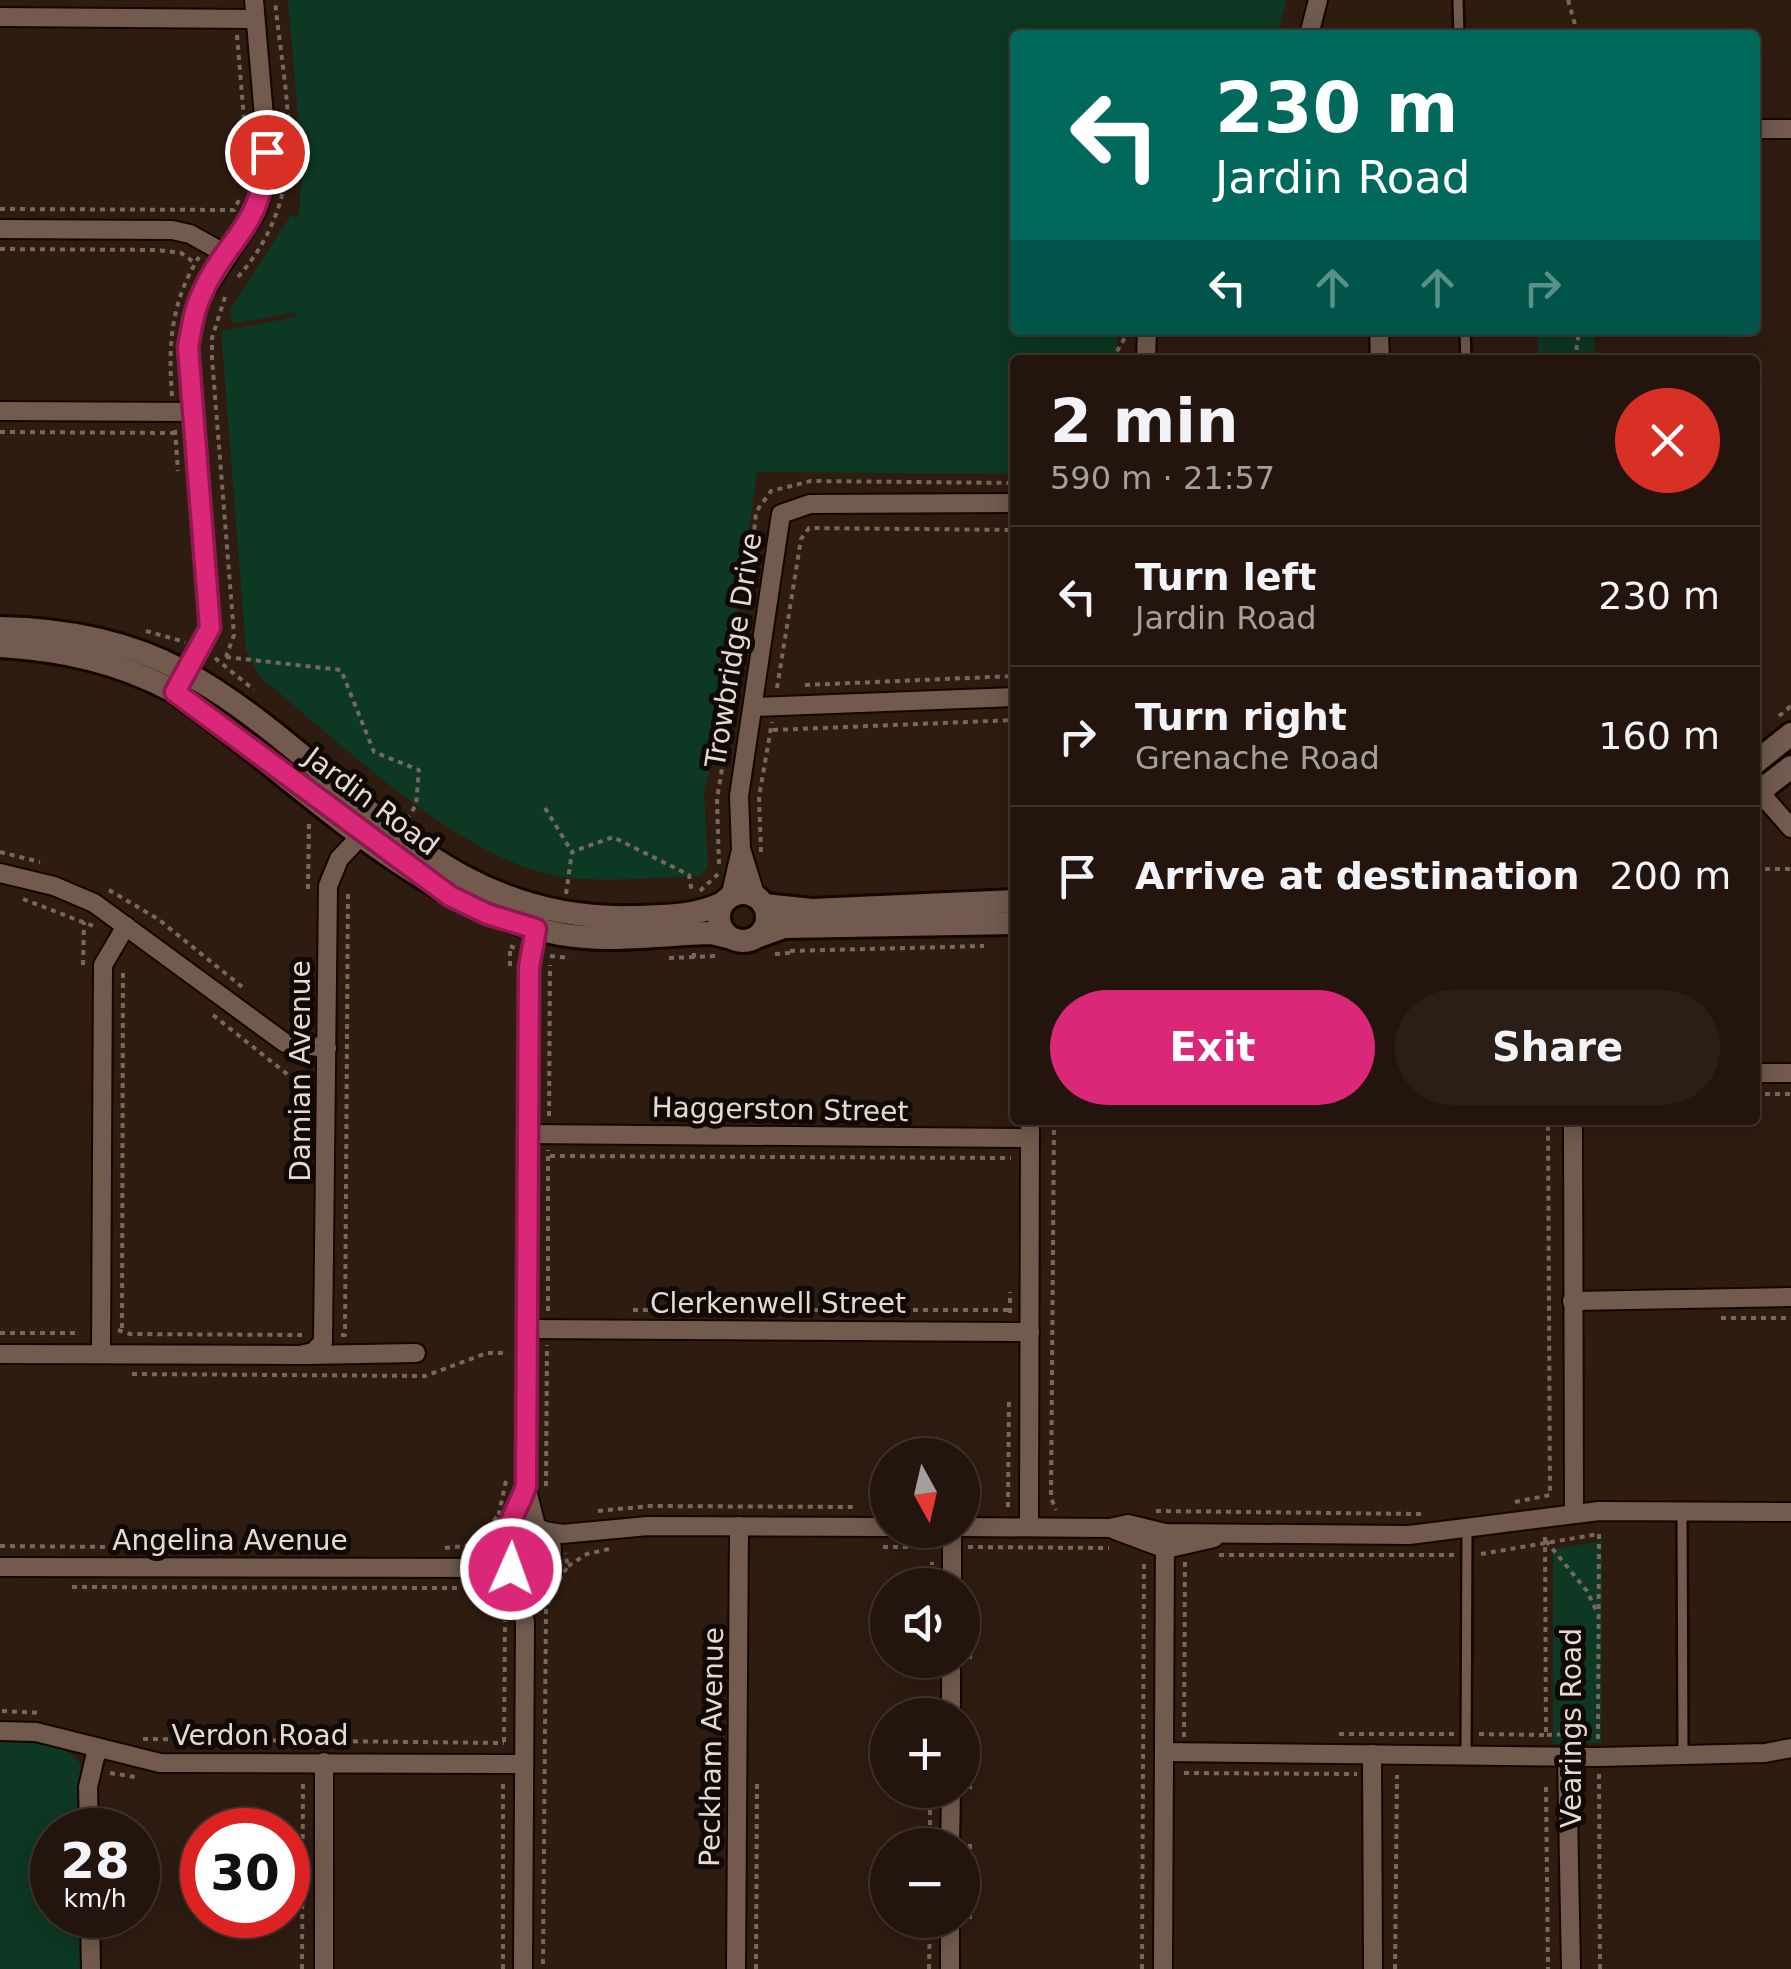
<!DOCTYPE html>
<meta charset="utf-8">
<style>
body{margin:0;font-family:"DejaVu Sans",sans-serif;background:#2b1e16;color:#f1f3f6;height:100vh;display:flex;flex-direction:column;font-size:38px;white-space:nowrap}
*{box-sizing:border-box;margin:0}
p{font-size:32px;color:#a39f9d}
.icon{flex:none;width:55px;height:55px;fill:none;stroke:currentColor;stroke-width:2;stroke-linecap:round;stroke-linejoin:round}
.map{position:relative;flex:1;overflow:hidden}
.panel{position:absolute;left:1010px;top:355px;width:750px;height:770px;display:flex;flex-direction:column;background:#23150d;border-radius:10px;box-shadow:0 5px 25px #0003,0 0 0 2px #40342e}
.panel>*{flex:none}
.hud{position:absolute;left:1010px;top:30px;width:750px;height:305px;border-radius:10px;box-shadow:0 5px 25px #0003,0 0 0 2px #40342e;background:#00695c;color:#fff;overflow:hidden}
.needle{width:65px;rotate:172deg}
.fabs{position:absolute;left:870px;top:1438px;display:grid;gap:20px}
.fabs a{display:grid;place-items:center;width:110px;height:110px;border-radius:50%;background:#23150d;box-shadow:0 5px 25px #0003,0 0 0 2px #40342e;font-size:50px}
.speed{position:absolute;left:30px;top:1808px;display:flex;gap:20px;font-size:50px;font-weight:700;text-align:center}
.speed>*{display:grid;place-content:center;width:130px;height:130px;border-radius:50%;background:#23150d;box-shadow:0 5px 25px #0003,0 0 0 2px #40342e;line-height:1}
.speed small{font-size:25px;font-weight:400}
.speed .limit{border:15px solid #d22;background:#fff;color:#111}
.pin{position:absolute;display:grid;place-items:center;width:85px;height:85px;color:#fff;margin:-42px;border:5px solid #fff;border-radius:50%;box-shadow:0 2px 10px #0007}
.me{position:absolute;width:110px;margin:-55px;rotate:2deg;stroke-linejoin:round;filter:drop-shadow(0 0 8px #0008)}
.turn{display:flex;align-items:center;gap:35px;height:210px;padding:0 40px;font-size:45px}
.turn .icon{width:130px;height:130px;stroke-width:2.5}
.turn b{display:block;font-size:70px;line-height:85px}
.lanes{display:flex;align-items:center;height:95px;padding:0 40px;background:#0003;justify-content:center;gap:50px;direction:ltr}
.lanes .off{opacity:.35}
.round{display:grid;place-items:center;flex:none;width:105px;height:105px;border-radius:52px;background:#2b1e16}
.overview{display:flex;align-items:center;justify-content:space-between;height:170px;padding:0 40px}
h1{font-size:60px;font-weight:800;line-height:75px}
.cta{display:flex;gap:20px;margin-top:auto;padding:20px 40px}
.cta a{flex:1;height:115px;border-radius:60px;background:#db2777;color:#fff;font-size:40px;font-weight:800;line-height:115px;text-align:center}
.cta a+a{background:#2b1e16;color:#f1f3f6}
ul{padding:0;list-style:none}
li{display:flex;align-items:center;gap:30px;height:140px;padding:0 40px;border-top:2px solid #40342e}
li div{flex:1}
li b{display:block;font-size:38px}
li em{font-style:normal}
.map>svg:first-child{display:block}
.green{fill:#0d3823}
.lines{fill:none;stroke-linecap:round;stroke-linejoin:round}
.service-casing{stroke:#160601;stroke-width:14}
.minor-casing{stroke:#160601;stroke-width:22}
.tertiary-casing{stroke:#160601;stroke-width:28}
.path{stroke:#77675d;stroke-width:4;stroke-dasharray:5 5;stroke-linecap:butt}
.service{stroke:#725b4e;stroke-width:9}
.minor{stroke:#725b4e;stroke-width:18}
.tertiary{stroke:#725b4e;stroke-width:22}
.route-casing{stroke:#8e194d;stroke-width:25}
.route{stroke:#db2777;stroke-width:18}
.labels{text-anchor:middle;stroke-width:10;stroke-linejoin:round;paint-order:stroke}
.street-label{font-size:28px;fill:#e6d9d2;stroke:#110905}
</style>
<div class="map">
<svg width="1791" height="1969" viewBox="0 0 1791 1969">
<rect width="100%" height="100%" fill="#2f1c11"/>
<g class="green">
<path d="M 288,0 L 1286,0 L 1278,35 L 1015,35 L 1015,330 L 1117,330 L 1117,360 L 1015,360 L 1015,474 L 757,472 L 722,722 L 704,793 L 708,867 L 700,876 C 654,877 608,883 563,877 C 463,863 338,740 260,677 L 246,650 L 221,331 L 296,317 L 295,312 L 233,324 L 230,310 L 291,215 L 299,218 L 297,250 L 302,162 Z"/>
<path d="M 1538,330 L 1594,330 L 1595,360 L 1538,360 Z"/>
<path d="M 1602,1541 L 1601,1743 L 1553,1744 L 1553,1549 Z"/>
<path d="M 0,1741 C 25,1741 67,1741 81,1765 L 78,1830 L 52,1830 L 52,1915 L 79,1915 L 80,1969 L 0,1969 Z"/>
</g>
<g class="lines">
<defs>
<g id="service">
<path d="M 1458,0 L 1459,35"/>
<path d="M 1465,330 L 1466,360"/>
<path d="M 1682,1514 L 1683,1754"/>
<path d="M 1466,1755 L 1467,1530"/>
</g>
<g id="minor">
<path d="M 0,17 L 255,19"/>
<path d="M 1309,35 L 1318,0"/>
<path d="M 1755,129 L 1791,129"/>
<path d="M 0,229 L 172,230 L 190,234 L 226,254"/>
<path d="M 1379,330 L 1380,360"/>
<path d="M 1146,360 L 1147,330"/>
<path d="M 0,411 L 194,412"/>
<path d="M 182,681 L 210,628 L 189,347 L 197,304 L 257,211 L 265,186 L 267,152 L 254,0"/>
<path d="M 753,707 L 1015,697"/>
<path d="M 1755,787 L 1791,828"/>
<path d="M 0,873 L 54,886 L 94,903 L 285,1043 L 327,1048"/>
<path d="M 730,897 L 740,854"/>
<path d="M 756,897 L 741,849 L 739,796 L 781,514 L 810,504 L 1015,503"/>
<path d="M 1755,1073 L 1791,1073"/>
<path d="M 1573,1120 L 1574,1514"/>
<path d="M 529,1134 L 1030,1138"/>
<path d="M 1572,1301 L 1791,1297"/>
<path d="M 527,1329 L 1030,1332"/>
<path d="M 0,1354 L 300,1355 L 313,1352 L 323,1342 L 328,886 L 339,859 L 367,829"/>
<path d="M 101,1354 L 103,965 L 126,926"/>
<path d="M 305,1355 L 416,1353"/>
<circle cx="527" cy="1550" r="25"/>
<path d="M 536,1526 L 526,1486 L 529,967 L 539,920"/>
<path d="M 962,1527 L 1110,1528 L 1128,1524 L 1165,1533 L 1409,1535 L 1599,1511 L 1791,1512"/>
<path d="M 1029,1527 L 1030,1120"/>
<path d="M 1115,1530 L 1166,1549 L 1214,1538"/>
<path d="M 544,1531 L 562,1534 L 648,1526 L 888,1527"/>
<path d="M 0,1567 L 509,1568"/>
<path d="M 513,1570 L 525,1622 L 523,1969"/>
<path d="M 952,1585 L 952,1530"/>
<path d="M 951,1715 L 951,1660"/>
<path d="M 0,1731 L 36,1732 L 160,1763 L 524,1764"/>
<path d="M 1164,1752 L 1599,1757 L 1765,1753 L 1791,1748"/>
<path d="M 1372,1754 L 1373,1969"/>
<path d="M 1567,1756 L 1571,1969"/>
<path d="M 324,1762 L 324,1969"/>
<path d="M 89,1830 L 88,1787 L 97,1749"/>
<path d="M 950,1845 L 951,1790"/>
<path d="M 90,1915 L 91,1969"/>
<path d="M 736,1969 L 739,1526"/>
<path d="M 950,1969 L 950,1920"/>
<path d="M 1163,1969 L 1165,1533"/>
</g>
<g id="tertiary">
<path d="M 0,628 C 64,629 127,641 183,671 C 343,759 429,923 633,917 C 665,916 694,917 723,903"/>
<path d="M 0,646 C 64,650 119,662 175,692 C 294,774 416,907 560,934 C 610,943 661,934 712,933 L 728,937"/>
<path d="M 1755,763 L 1791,734"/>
<path d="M 1755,795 L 1791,767"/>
<circle cx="743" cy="917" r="24"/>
<path d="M 764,905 L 812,910 L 1015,901"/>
<path d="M 759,936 L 784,927 L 1015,923"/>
</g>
</defs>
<use href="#service" class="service-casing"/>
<use href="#minor" class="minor-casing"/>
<use href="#tertiary" class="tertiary-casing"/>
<g class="path">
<path d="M 1568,0 L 1578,35"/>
<path d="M 237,35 L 247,155"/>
<path d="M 0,209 L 234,210 L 240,198"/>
<path d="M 0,249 L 158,250 L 181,253 L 195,263"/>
<path d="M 238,277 C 313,191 285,103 275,0"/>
<path d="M 225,297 L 212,338 L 212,358 L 234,635 L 226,657"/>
<path d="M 1112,360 L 1127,334"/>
<path d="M 1575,360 L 1579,330"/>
<path d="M 172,396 C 168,344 171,302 199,257"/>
<path d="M 175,430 L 178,471"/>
<path d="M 0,432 L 174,433"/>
<path d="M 745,629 L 756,512 L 771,491 L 811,481 L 1015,483"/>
<path d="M 146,631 L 185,642"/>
<path d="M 226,657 L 341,670 L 374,752 L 419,770 L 416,805 L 407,819"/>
<path d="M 215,658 L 254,690"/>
<path d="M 805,685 L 1015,676"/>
<path d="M 777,688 L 801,539 L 809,528 L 1015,530"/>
<path d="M 1779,716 L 1791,706"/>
<path d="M 773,730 L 1015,720"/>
<path d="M 545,808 L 572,852"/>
<path d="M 0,852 L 40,862"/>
<path d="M 761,852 L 759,797 L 772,722"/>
<path d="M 719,864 L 717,799 L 735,690"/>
<path d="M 1755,869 L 1791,869"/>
<path d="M 308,889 L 309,822"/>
<path d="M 109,890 L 158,919 L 246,990"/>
<path d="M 700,891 L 718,874"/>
<path d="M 566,894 L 572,852 L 613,837 L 689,875 L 692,893"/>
<path d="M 23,899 L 93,926"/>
<path d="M 790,951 L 984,946"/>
<path d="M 694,953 L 694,957 L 716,956"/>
<path d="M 775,954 L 790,953"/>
<path d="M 550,956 L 570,958"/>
<path d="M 669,958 L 694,957"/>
<path d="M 83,965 L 84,922"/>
<path d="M 510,966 L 510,946 L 515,948"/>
<path d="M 213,1015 L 307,1090"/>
<path d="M 289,1024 L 307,1017"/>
<path d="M 1755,1094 L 1791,1094"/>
<path d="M 549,1116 L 550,965"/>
<path d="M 1011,1118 L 1014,945"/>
<path d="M 1054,1120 L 1051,1498 L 1056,1510"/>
<path d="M 550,1156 L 1011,1158"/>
<path d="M 633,1310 L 1008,1310"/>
<path d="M 548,1311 L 548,1150"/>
<path d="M 1010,1313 L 1010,1292"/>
<path d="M 1721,1318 L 1791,1318"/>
<path d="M 122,1328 L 123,968"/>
<path d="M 118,1330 L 130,1334 L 302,1335"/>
<path d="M 0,1333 L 77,1333"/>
<path d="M 341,1335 L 345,1335 L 348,889"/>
<path d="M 132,1374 L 425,1376 L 487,1353 L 508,1353"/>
<path d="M 506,1481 L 499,1513 L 517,1512"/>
<path d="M 546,1486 L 547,1345"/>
<path d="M 1515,1502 L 1550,1495 L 1548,1120"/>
<path d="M 1008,1507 L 1009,1397"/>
<path d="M 598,1511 L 650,1506 L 853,1507"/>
<path d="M 1156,1511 L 1421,1514"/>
<path d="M 1546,1541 L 1587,1591 L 1596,1610"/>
<path d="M 0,1546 L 110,1547"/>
<path d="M 883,1547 L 934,1547"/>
<path d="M 968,1547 L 1109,1548"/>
<path d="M 445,1548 L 466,1546 L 487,1532"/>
<path d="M 488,1549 L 487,1532 L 499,1513"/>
<path d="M 1481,1554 L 1599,1534"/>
<path d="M 1219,1555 L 1454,1555"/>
<path d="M 568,1566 L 587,1554 L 609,1549"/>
<path d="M 932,1585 L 932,1562"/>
<path d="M 72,1587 L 457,1588"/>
<path d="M 534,1590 L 553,1590 L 568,1566 L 565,1553"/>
<path d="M 970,1659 L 971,1589"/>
<path d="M 2,1711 L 42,1713"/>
<path d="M 931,1715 L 931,1705"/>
<path d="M 1339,1734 L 1454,1734"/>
<path d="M 1479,1734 L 1546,1735 L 1545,1536"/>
<path d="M 1547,1735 L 1597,1733"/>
<path d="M 1184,1737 L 1185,1561"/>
<path d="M 143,1739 L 504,1743"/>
<path d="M 1598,1739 L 1599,1534"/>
<path d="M 504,1742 L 505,1621"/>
<path d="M 110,1773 L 135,1777"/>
<path d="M 1184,1773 L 1357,1774"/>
<path d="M 1599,1774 L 1600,1969"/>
<path d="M 1546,1787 L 1548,1969"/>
<path d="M 970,1789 L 970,1719"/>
<path d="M 930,1845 L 930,1790"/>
<path d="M 970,1919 L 970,1844"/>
<path d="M 543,1964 L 546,1608 L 553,1590"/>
<path d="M 302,1969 L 303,1782"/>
<path d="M 503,1969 L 503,1781"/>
<path d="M 756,1969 L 757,1784"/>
<path d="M 929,1969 L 930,1920"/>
<path d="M 1142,1969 L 1144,1561"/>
<path d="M 1395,1969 L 1397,1775"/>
</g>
<use href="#service" class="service"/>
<use href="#minor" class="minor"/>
<use href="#tertiary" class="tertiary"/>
</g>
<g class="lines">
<defs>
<path id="route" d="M 267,152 C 261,234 226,235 199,300 C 193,314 191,332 188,347 L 210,628 L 175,692 L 450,896 L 487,914 L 536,929 L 529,967 L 526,1486 C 518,1512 491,1545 511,1569"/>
</defs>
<use href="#route" class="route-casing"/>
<use href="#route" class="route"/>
</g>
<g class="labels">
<g class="street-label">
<text transform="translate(733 650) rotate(-81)" y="10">Trowbridge Drive</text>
<text transform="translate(372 801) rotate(37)" y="10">Jardin Road</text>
<text transform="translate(300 1071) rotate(-90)" y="10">Damian Avenue</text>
<text transform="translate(780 1109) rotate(1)" y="10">Haggerston Street</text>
<text x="778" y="1313">Clerkenwell Street</text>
<text x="230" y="1550">Angelina Avenue</text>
<text transform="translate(1571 1728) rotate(-90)" y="10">Vearings Road</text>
<text x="260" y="1745">Verdon Road</text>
<text transform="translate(711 1747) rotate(-89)" y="10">Peckham Avenue</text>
</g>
</g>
</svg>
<div class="fabs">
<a><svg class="needle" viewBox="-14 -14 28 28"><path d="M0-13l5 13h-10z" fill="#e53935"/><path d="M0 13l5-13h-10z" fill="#a39f9d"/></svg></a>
<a><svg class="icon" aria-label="sound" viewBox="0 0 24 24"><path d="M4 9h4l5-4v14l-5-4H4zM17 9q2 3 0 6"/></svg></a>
<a>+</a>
<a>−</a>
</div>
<div class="speed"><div>28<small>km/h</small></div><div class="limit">30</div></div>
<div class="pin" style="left:267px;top:152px;background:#d93025"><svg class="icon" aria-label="arrive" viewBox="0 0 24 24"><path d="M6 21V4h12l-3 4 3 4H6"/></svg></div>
<svg class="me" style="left:511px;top:1569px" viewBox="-20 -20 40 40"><circle r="17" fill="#db2777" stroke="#fff" stroke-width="3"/><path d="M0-11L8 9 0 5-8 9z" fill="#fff"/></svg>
<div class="hud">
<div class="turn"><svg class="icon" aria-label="left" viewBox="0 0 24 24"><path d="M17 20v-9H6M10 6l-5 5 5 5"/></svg><div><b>230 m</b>Jardin Road</div></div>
<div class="lanes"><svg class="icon" aria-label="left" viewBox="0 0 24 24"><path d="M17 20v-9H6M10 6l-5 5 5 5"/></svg><svg class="icon off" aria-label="ahead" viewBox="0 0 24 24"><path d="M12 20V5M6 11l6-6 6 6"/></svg><svg class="icon off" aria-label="ahead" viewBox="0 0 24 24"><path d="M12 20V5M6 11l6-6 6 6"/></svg><svg class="icon off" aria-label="right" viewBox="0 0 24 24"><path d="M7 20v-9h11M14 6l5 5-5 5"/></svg></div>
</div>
<section class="panel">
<div class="overview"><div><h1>2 min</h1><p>590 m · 21:57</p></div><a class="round" style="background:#d93025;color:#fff"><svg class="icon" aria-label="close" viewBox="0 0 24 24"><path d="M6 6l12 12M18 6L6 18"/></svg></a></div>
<ul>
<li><svg class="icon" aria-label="left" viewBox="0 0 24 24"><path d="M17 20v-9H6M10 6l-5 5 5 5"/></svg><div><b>Turn left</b><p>Jardin Road</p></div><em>230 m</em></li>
<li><svg class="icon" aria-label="right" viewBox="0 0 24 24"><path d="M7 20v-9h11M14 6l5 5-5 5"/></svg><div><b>Turn right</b><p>Grenache Road</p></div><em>160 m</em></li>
<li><svg class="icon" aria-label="arrive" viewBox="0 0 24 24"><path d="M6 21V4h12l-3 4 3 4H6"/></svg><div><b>Arrive at destination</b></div><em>200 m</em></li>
</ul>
<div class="cta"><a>Exit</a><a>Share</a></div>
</section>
</div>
